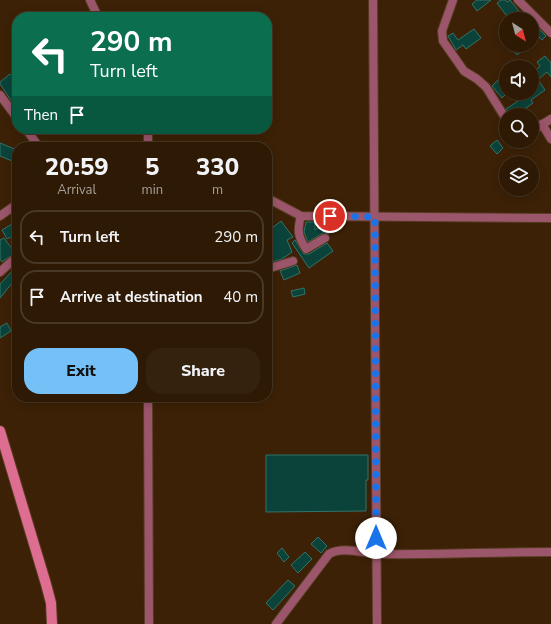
<!DOCTYPE html>
<style>
body{margin:0;font-family:"Nunito Sans",sans-serif;background:#35220e;color:#f1f3f6;height:100vh;display:flex;flex-direction:column;font-size:15px;white-space:nowrap}
*{box-sizing:border-box;margin:0}
p{font-size:13px;color:#a7a09a}
.icon{flex:none;width:22px;height:22px;fill:none;stroke:currentColor;stroke-width:2;stroke-linecap:round;stroke-linejoin:round}
.map{position:relative;flex:1;overflow:hidden}
.drawer{position:absolute;left:12px;top:142px;width:260px;height:260px;display:flex;flex-direction:column;background:#2d1904;border-radius:16px;box-shadow:0 2px 10px #0003,0 0 0 1px #483826}
.drawer>*{flex:none}
.banner{position:absolute;left:12px;top:12px;width:260px;height:122px;border-radius:16px;box-shadow:0 2px 10px #0003,0 0 0 1px #483826;background:#0b6e4f;color:#fff;overflow:hidden}
.needle{width:26px;rotate:144deg}
.buttons{position:absolute;left:499px;top:12px;display:grid;gap:8px}
.buttons a{display:grid;place-items:center;width:40px;height:40px;border-radius:50%;background:#2d1904;box-shadow:0 2px 10px #0003,0 0 0 1px #483826;font-size:20px}
.pin{position:absolute;display:grid;place-items:center;width:34px;height:34px;color:#fff;margin:-17px;border:2px solid #fff;border-radius:50%;box-shadow:0 1px 4px #0007}
.me{position:absolute;width:44px;margin:-22px;rotate:0deg;stroke-linejoin:round;filter:drop-shadow(0 0 3px #0008)}
.turn{display:flex;align-items:center;gap:14px;height:84px;padding:0 12px;font-size:18px}
.turn .icon{width:52px;height:52px;stroke-width:2.5}
.turn b{display:block;font-size:28px;line-height:34px}
.then{display:flex;align-items:center;height:38px;padding:0 12px;background:#0003;gap:8px;font-size:15px}
.eta{display:flex;justify-content:space-evenly;align-items:center;height:68px;text-align:center}
.eta b{font-size:24px;font-weight:800;line-height:28px}
.button{display:flex;gap:8px;margin-top:auto;padding:8px 12px}
.button a{flex:1;height:46px;border-radius:16px;background:#75c0f6;color:#111;font-size:16px;font-weight:800;line-height:46px;text-align:center}
.button a+a{background:#35220e;color:#f1f3f6}
ul{padding:0;list-style:none}
li{display:flex;align-items:center;gap:12px;height:54px;margin:0 8px 6px;padding:0 4px;border:2px solid #483826;border-radius:16px}
li div{flex:1}
li b{display:block;font-size:15px}
li em{font-style:normal}
.map>svg:first-child{display:block}
.building{fill:#0b433b;stroke:#317469}
.lines{fill:none;stroke-linecap:round;stroke-linejoin:round}
.street-casing{stroke:#573c23;stroke-width:10}
.secondary-casing{stroke:#573c23;stroke-width:12}
.street{stroke:#9c566b;stroke-width:8}
.secondary{stroke:#dd6d91;stroke-width:10}
.route{stroke:#1a73e8;stroke-width:7;stroke-dasharray:0 12.6}
</style>
<div class="map">
<svg width="551" height="624" viewBox="0 0 551 624">
<rect width="100%" height="100%" fill="#3c2106"/>
<g class="building">
<path d="M 477,0 L 491,0 L 477,11 L 472,4 Z"/>
<path d="M 501,0 L 505,0 L 507,2 L 510,0 L 525,19 L 509,19 L 497,3 Z"/>
<path d="M 532,22 L 546,36 L 542,40 L 539,37 L 532,43 Z"/>
<path d="M 474,29 L 481,38 L 466,49 L 463,45 L 456,50 L 448,36 L 453,33 L 458,40 Z"/>
<path d="M 508,45 L 529,45 L 517,55 Z"/>
<path d="M 545,56 L 551,63 L 551,77 L 547,72 L 540,78 L 534,72 L 540,66 L 537,62 Z"/>
<path d="M 10,74 L 17,80 L 17,84 L 11,89 L 17,98 L 17,109 L 0,84 L 0,82 Z"/>
<path d="M 503,75 L 506,78 L 506,94 L 502,98 L 492,86 Z"/>
<path d="M 539,81 L 545,90 L 531,100 L 533,103 L 516,115 L 510,115 L 506,109 L 530,93 L 532,93 L 532,87 Z"/>
<path d="M 497,140 L 503,148 L 497,154 L 490,146 Z"/>
<path d="M 0,143 L 17,150 L 17,163 L 0,156 Z"/>
<path d="M 281,221 L 293,237 L 287,240 L 292,252 L 282,259 L 272,262 L 267,249 L 267,232 Z"/>
<path d="M 306,222 L 315,222 L 315,230 L 323,225 L 329,234 L 323,233 L 308,242 L 304,232 Z"/>
<path d="M 12,224 L 17,234 L 7,239 L 2,230 Z"/>
<path d="M 4,238 L 16,254 L 9,257 L 2,262 L 0,259 L 0,240 Z"/>
<path d="M 295,240 L 304,254 L 309,254 L 327,243 L 333,251 L 309,268 L 292,243 Z"/>
<path d="M 297,265 L 300,273 L 284,280 L 280,271 Z"/>
<path d="M 17,266 L 17,277 L 0,298 L 0,284 Z"/>
<path d="M 304,288 L 305,294 L 293,297 L 291,291 Z"/>
<path d="M 7,323 L 11,331 L 0,338 L 0,327 Z"/>
<path d="M 266,455 L 368,455 L 368,480 L 366,480 L 366,511 L 266,512 Z"/>
<path d="M 318,537 L 327,546 L 321,553 L 311,544 Z"/>
<path d="M 282,548 L 289,557 L 284,562 L 277,553 Z"/>
<path d="M 305,552 L 312,559 L 298,573 L 291,565 Z"/>
<path d="M 288,580 L 295,586 L 273,610 L 266,603 Z"/>
</g>
<g class="lines">
<defs>
<g id="street">
<path d="M 90,0 L 98,17"/>
<path d="M 373,0 L 377,624"/>
<path d="M 453,0 L 442,31 L 443,41 L 464,71 L 477,79 L 486,87 L 506,119"/>
<path d="M 518,0 L 551,33"/>
<path d="M 0,95 L 17,118"/>
<path d="M 542,124 L 551,139"/>
<path d="M 26,129 L 39,147"/>
<path d="M 148,129 L 148,147"/>
<path d="M 532,131 L 551,119"/>
<path d="M 267,198 L 301,216 L 551,218"/>
<path d="M 0,216 L 17,204"/>
<path d="M 301,216 C 297,230 298,237 306,249 L 325,238"/>
<path d="M 267,269 L 293,261"/>
<path d="M 0,272 L 12,261"/>
<path d="M 148,397 L 149,624"/>
<path d="M 276,624 L 329,554 C 342,546 363,553 377,554 C 435,555 493,552 551,552"/>
</g>
<path id="secondary" d="M 0,431 L 46,584 L 51,603 L 52,624"/>
</defs>
<use href="#street" class="street-casing"/>
<use href="#secondary" class="secondary-casing"/>
<use href="#street" class="street"/>
<use href="#secondary" class="secondary"/>
</g>
<g class="lines">
<path class="route" d="M 330,216 L 375,217 L 376,538"/>
</g>
</svg>
<div class="buttons">
<a><svg class="needle" viewBox="-14 -14 28 28"><path d="M0-13l5 13h-10z" fill="#e53935"/><path d="M0 13l5-13h-10z" fill="#a7a09a"/></svg></a>
<a><svg class="icon" aria-label="sound" viewBox="0 0 24 24"><path d="M4 9h4l5-4v14l-5-4H4zM17 9q2 3 0 6"/></svg></a>
<a><svg class="icon" aria-label="search" viewBox="0 0 24 24"><circle cx="10" cy="10" r="6"/><path d="M15 15l6 6"/></svg></a>
<a><svg class="icon" aria-label="layers" viewBox="0 0 24 24"><path d="M12 4l9 5-9 5-9-5zM3 14l9 5 9-5"/></svg></a>
</div>
<div class="pin" style="left:330px;top:216px;background:#d93025"><svg class="icon" aria-label="arrive" viewBox="0 0 24 24"><path d="M6 21V4h12l-3 4 3 4H6"/></svg></div>
<svg class="me" style="left:376px;top:538px" viewBox="-20 -20 40 40"><circle r="19" fill="#fff"/><path d="M0-13L10 11 0 6-10 11z" fill="#1a73e8"/></svg>
<div class="banner">
<div class="turn"><svg class="icon" aria-label="left" viewBox="0 0 24 24"><path d="M17 20v-9H6M10 6l-5 5 5 5"/></svg><div><b>290 m</b>Turn left</div></div>
<div class="then">Then<svg class="icon" aria-label="arrive" viewBox="0 0 24 24"><path d="M6 21V4h12l-3 4 3 4H6"/></svg></div>
</div>
<section class="drawer">
<div class="eta">
<div><b>20:59</b><p>Arrival</p></div>
<div><b>5</b><p>min</p></div>
<div><b>330</b><p>m</p></div>
</div>
<ul>
<li><svg class="icon" aria-label="left" viewBox="0 0 24 24"><path d="M17 20v-9H6M10 6l-5 5 5 5"/></svg><div><b>Turn left</b></div><em>290 m</em></li>
<li><svg class="icon" aria-label="arrive" viewBox="0 0 24 24"><path d="M6 21V4h12l-3 4 3 4H6"/></svg><div><b>Arrive at destination</b></div><em>40 m</em></li>
</ul>
<div class="button"><a>Exit</a><a>Share</a></div>
</section>
</div>
